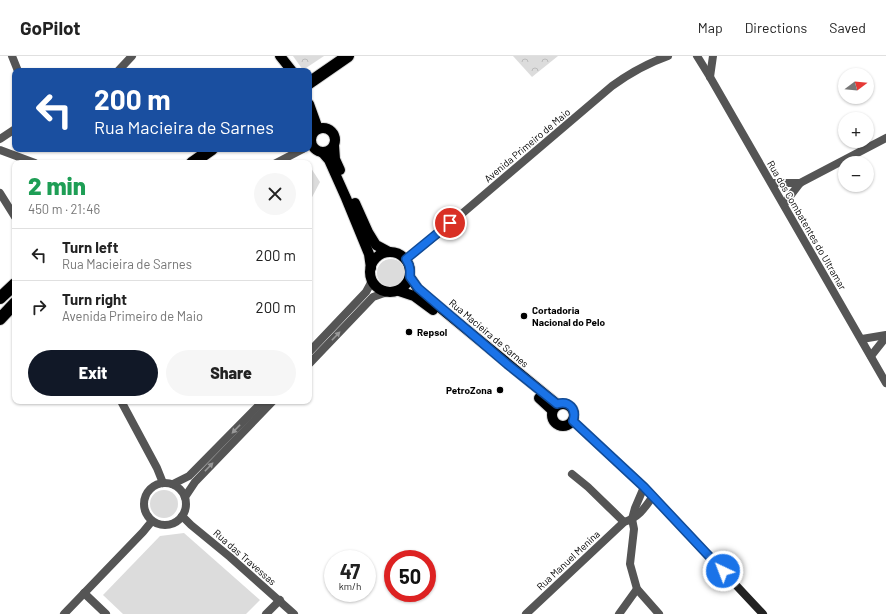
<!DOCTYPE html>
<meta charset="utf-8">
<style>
body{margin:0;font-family:Barlow,sans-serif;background:#f6f6f6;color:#222;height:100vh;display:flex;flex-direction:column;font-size:15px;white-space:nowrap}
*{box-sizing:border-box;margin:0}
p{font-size:13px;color:#767676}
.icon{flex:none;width:22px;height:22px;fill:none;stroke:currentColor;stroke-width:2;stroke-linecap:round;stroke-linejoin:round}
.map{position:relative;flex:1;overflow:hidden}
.details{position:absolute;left:12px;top:104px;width:300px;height:244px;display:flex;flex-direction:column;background:#fff;border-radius:8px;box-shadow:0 1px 3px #0004}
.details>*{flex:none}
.banner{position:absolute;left:12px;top:12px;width:300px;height:84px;border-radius:8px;box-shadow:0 1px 3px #0004;background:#1a4fa0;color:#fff;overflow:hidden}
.needle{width:26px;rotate:74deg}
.buttons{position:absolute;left:838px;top:12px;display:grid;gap:8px}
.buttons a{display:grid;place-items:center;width:36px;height:36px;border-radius:50%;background:#fff;box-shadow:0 1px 3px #0004;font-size:20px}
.speed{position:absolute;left:324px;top:494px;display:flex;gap:8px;font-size:20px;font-weight:700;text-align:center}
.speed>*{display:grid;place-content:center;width:52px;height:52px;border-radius:50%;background:#fff;box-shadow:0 1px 3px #0004;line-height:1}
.speed small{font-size:10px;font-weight:400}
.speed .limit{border:6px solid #d22;background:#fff;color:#111}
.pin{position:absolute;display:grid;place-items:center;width:34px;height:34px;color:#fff;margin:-17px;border:2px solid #fff;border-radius:50%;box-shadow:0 1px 4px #0007}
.me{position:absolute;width:44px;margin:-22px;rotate:317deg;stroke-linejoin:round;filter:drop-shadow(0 0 3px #0008)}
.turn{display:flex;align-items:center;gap:14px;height:84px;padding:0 16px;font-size:18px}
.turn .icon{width:52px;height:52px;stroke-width:2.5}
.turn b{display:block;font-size:28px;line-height:34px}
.round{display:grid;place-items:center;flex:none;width:42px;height:42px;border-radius:21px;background:#f6f6f6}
.head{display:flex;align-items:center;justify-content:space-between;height:68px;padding:0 16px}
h1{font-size:24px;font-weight:800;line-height:30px;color:#1e9e55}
.action{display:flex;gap:8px;margin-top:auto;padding:8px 16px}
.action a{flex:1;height:46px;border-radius:24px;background:#111827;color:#fff;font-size:16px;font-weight:800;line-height:46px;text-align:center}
.action a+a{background:#f6f6f6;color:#222}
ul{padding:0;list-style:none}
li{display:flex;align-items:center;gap:12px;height:52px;padding:0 16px;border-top:1px solid #e0e0e0}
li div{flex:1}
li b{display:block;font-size:15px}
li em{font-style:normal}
header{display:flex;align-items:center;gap:24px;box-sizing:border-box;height:56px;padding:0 20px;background:#fff;border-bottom:1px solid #e0e0e0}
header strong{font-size:19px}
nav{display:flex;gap:22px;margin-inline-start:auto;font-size:14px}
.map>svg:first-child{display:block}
.grass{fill:#dcdcdc}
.park{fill:url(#park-crowns)}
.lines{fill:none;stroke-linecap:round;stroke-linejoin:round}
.primary-casing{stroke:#dbdbdb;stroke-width:12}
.highway-casing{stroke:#dbdbdb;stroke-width:14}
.street{stroke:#555;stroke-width:8}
.secondary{stroke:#222;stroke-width:8}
.primary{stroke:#000;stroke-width:10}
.highway{stroke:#000;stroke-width:12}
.oneway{fill:#999}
.route-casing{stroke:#114b97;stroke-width:10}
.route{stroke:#1a73e8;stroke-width:7}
.poi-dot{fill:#000;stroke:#fff;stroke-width:1.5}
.labels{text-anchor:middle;stroke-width:3;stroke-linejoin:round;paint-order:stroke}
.street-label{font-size:10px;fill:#000;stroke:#fff}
.poi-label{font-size:10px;font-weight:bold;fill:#000;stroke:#fff;text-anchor:start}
</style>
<header>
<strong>GoPilot</strong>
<nav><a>Map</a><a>Directions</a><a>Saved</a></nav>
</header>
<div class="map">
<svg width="886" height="558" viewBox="0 0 886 558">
<defs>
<pattern id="park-crowns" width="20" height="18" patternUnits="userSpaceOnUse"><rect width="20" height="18" fill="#dcdcdc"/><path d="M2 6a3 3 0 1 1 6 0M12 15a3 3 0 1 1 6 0" fill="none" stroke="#bbb"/></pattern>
</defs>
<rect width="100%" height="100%" fill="#fff"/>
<g class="grass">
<path d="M 309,109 L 320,126 L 309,147 Z"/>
<circle cx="391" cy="217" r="14"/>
<circle cx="164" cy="448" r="14"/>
<path d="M 184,477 L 260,544 L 246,558 L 123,558 L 103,539 L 160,480 Z"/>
</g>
<g class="park">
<path d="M 293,0 L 324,0 L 303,14 Z"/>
<path d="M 513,0 L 558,0 L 532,21 Z"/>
</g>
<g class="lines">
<defs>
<g id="primary">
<path d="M 280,0 L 292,15"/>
<path d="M 309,48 L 318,73"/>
<circle cx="323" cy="84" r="12"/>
<path d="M 334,89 L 335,103 L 340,114"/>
<path d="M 322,96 L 329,104 L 346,142 L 369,198 L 371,212"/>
<path d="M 355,147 L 368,176 L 376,189 L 389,196"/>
<circle cx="390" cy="216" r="20"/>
<path d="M 410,221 L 418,233 L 433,246 L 557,348"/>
<path d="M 399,235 L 414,240 L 433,254"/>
<path d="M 539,342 L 552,354"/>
<circle cx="563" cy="359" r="11"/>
</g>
<g id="highway">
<path d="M 309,27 L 348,0"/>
<path d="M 192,107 L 212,93"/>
<path d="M 0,242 L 15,228"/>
<path d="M 0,263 L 15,247"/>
</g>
</defs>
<use href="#primary" class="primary-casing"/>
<use href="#highway" class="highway-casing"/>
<g class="street">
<path d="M 12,0 L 18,15"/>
<path d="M 697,0 L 710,21 L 886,327"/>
<path d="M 118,15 L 132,0"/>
<path d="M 710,21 L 713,0"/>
<path d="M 0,83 L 15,73"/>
<path d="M 309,90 L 312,88"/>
<path d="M 0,94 L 35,107"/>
<path d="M 276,107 L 303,93"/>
<path d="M 772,127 L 800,127"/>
<path d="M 0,137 L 15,161"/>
<path d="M 784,148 L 800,127 L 886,82"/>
<path d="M 406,203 L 444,173 L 612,30 C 630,17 648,7 668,0"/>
<path d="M 862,283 L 886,279"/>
<path d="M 309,296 L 366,236 L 372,225"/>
<path d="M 871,300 L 886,281"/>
<path d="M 309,308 L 373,241 L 387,236"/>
<path d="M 121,345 L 157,412 L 163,427"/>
<path d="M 572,418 L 588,431 L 624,466"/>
<circle cx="165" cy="448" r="21"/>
<path d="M 173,428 L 189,420 L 263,345"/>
<path d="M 644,431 L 635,452 L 632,463 L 634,473 L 630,508 L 637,533 L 659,558"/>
<path d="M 185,441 L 195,426 L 273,345"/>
<path d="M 182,460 L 191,469 L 230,501 L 294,558"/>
<path d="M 84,537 L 106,558"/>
<path d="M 64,558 L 143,476 L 152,465"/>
<path d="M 266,558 L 280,544"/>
<path d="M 526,558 L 624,466 C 639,461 644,453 653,440"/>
<path d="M 619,558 L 637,533"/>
</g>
<path class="secondary" d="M 573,365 L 644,431 L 763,558"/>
<use href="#primary" class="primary"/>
<use href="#highway" class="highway"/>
</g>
<defs><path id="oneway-solid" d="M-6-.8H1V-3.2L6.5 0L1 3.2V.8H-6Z"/></defs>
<g class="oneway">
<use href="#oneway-solid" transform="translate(336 280) rotate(-46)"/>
<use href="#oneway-solid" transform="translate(236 373) rotate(134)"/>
<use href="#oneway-solid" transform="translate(209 411) rotate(-46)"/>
</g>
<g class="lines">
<defs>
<path id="route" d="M 450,167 L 406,203 L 409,209 L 410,214 L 410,221 L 418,232 L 507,308 L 557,348 C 569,344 577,353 573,365 L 644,431 L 723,515"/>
</defs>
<use href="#route" class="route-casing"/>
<use href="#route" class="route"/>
</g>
<g class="poi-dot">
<circle cx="524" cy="260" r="4"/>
<circle cx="409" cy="276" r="4"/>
<circle cx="500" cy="334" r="4"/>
</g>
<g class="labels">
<g class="street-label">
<text transform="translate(527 89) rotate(-40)" y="4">Avenida Primeiro de Maio</text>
<text transform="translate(807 169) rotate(60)" y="4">Rua dos Combatentes do Ultramar</text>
<text transform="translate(489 277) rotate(40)" y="4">Rua Macieira de Sarnes</text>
<text transform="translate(245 501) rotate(41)" y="4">Rua das Travessas</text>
<text transform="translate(568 504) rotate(-43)" y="4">Rua Manuel Menina</text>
</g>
<g class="poi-label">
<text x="532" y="258">Cortadoria<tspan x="532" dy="12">Nacional do Pelo</tspan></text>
<text x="417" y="280">Repsol</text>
<text x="492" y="338" text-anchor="end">PetroZona</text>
</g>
</g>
</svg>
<div class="buttons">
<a><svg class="needle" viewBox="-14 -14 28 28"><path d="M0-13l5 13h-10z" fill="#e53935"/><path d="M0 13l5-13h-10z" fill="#767676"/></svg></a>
<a>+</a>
<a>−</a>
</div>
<div class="speed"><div>47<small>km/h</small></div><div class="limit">50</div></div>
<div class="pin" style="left:450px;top:167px;background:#d93025"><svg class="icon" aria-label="arrive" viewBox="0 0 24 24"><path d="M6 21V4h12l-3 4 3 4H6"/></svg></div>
<svg class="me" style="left:723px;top:515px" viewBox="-20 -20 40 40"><circle r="17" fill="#1a73e8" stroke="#fff" stroke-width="3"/><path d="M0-11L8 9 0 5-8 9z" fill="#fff"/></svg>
<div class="banner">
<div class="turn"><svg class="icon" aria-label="left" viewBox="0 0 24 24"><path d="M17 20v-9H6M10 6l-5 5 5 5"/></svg><div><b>200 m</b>Rua Macieira de Sarnes</div></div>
</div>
<section class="details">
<div class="head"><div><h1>2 min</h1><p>450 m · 21:46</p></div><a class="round"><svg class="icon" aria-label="close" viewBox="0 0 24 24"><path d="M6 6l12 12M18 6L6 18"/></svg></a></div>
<ul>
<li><svg class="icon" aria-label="left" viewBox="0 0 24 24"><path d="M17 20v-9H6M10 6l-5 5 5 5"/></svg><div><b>Turn left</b><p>Rua Macieira de Sarnes</p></div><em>200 m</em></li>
<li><svg class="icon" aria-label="right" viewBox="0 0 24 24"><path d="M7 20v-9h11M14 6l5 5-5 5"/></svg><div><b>Turn right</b><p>Avenida Primeiro de Maio</p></div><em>200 m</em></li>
</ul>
<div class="action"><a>Exit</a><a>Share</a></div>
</section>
</div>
